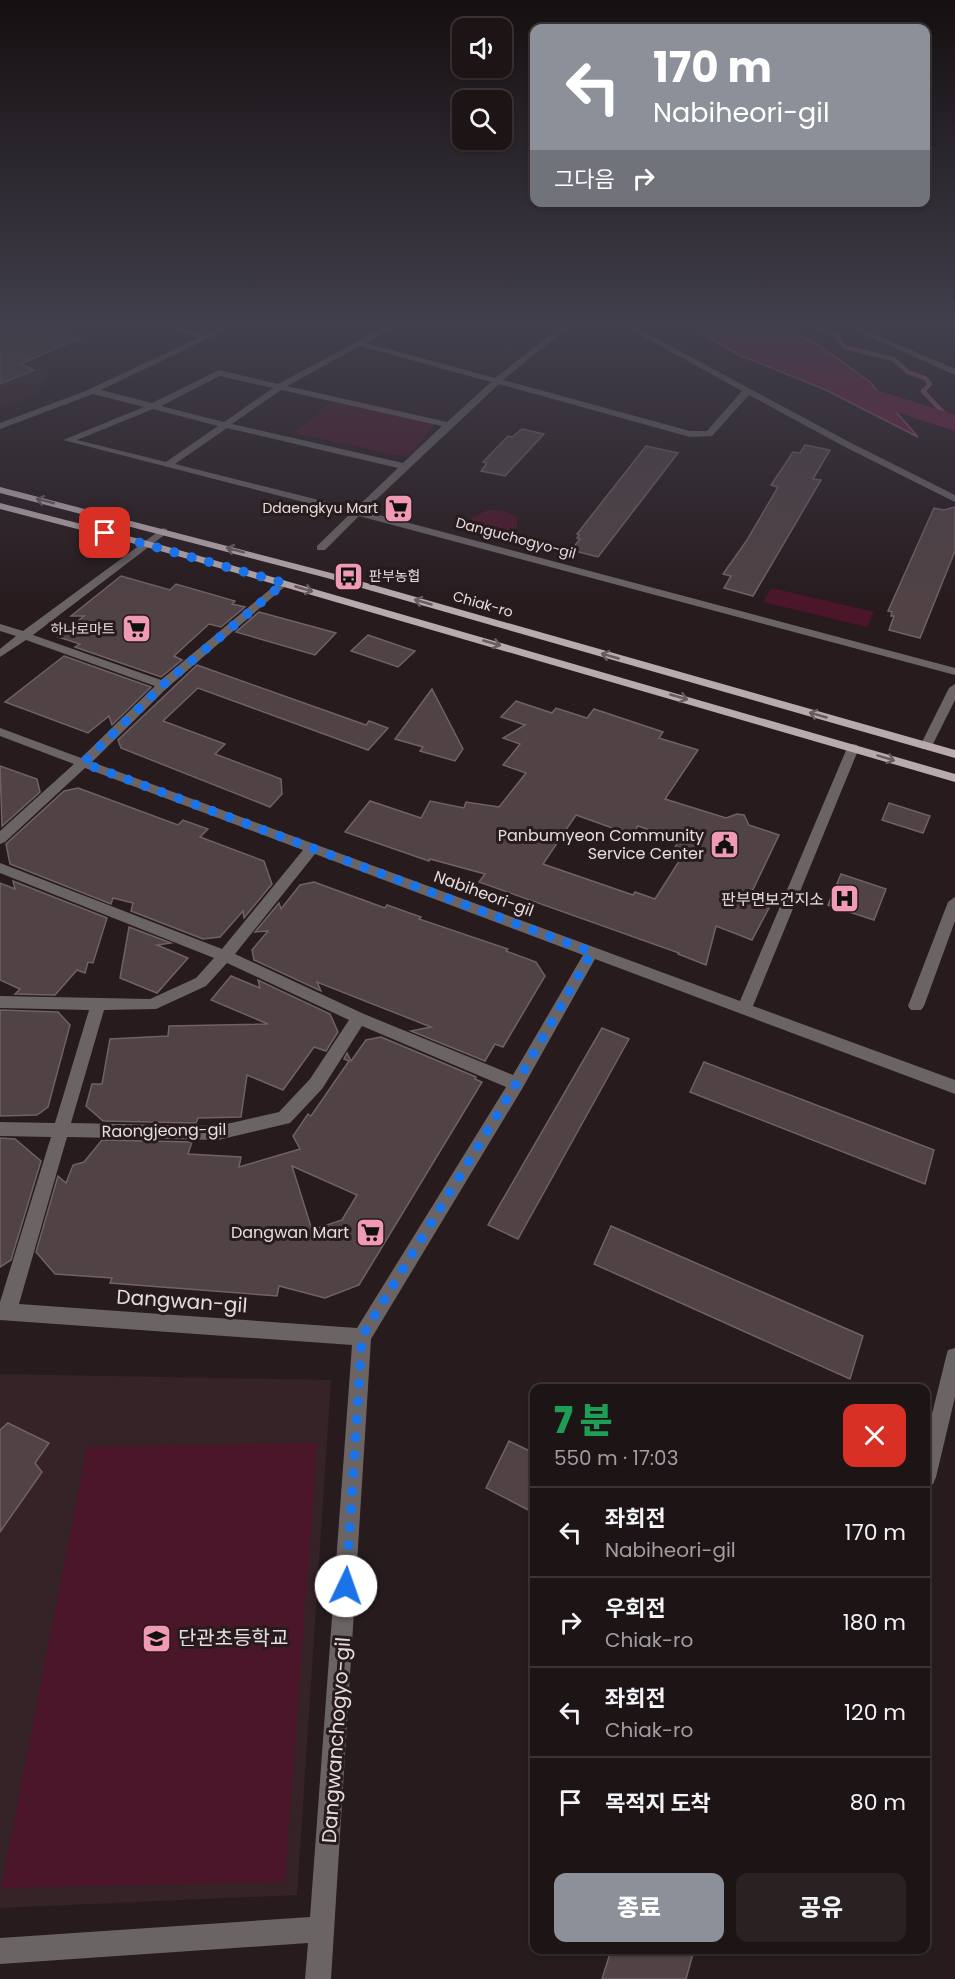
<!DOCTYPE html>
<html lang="ko">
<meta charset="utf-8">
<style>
body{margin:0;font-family:Poppins,"Noto Sans KR",sans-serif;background:#2a2123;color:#f1f3f6;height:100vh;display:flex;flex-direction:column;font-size:22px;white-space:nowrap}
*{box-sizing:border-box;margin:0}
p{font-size:20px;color:#a09ea1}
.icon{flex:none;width:33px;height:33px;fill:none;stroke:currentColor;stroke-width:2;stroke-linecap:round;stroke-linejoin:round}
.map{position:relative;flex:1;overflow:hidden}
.side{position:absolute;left:530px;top:1384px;width:400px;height:570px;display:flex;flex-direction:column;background:#1d1416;border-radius:12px;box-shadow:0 2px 4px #0004,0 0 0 2px #3b3335}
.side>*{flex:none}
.banner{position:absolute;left:530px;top:24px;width:400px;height:183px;border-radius:12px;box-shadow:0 2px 4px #0004,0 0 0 2px #3b3335;background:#8c9099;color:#fff;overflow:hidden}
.fabs{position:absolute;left:452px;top:18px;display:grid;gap:12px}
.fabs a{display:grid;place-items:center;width:60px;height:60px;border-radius:12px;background:#1d1416;box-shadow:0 2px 4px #0004,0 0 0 2px #3b3335;font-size:30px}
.pin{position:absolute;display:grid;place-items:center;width:51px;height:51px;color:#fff;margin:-26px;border-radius:12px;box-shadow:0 3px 9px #0006}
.me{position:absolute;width:66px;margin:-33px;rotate:3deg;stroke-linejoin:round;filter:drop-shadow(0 0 4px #0008)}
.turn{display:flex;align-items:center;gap:21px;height:126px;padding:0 24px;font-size:27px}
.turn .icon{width:78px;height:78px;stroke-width:2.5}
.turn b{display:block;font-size:42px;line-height:51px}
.then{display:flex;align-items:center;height:57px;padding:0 24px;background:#0003;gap:12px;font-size:22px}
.round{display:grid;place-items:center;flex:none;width:63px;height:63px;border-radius:12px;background:#2a2123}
.head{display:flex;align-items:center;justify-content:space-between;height:102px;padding:0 24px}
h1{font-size:36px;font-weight:800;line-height:45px;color:#1e9e55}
.button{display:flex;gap:12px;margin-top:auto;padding:12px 24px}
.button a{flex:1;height:69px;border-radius:12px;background:#8c9099;color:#fff;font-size:24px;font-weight:800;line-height:69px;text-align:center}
.button a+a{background:#2a2123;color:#f1f3f6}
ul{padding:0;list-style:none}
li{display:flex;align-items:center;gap:18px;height:90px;padding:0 24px;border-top:2px solid #3b3335}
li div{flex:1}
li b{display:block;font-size:22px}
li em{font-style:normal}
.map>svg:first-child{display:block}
.built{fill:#362328}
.green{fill:#4b1629}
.water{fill:#731a3d;stroke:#95546e;stroke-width:1.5}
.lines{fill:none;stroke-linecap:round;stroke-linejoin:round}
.stream{stroke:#95546e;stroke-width:4.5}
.river{fill:#731a3d;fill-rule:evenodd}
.building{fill:#504245;stroke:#706165;stroke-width:1.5;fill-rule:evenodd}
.minor{fill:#6b6465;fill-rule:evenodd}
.major{fill:#b9aaae;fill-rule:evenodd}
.oneway{stroke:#695b5f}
.route{stroke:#1a73e8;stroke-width:10;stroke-dasharray:0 18}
.labels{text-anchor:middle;stroke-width:6;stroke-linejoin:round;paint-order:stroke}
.far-poi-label{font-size:14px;fill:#e5dddf;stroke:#271b1e;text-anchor:end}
.far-street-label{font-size:14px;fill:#e5dddf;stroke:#271b1e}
.poi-label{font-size:16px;fill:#e5dddf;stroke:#271b1e;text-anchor:end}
.street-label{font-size:16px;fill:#e5dddf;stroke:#271b1e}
.near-street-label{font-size:20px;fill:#e5dddf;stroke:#271b1e}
.near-poi-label{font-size:20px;fill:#e5dddf;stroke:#271b1e;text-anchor:start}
</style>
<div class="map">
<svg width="955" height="1979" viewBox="0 0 955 1979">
<rect width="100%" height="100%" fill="#271b1e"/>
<g class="built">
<path d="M 0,352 L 49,371 L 38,393 L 0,409 Z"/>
<path d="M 0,1374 L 331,1380 L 297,1895 L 0,1908 Z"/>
</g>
<g class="green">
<path d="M 331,402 L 432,422 L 434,425 L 410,454 L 400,456 L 294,433 Z"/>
<path d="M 496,510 L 505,511 L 517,518 L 517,528 C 505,537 478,540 471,522 L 473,517 L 486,511 Z"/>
<path d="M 771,588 L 772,588 L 874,612 L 867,627 L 763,602 Z"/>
<path d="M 317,1443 L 285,1882 L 1,1888 L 87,1447 Z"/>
</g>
<path class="water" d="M 690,327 L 778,327 L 814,342 L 869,381 L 918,437 L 826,390 L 739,355 Z"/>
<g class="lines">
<path class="stream" d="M 813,327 L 837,336 L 844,347 L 893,359 L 908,372 L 925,378 L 930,384 L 923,391 L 951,421"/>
<path class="river" d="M 729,327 L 756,327 L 868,387 L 955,415 L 955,431 L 850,397 L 732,332 Z"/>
</g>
<g class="building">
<path d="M 15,327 L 50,327 L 81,338 L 20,364 L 34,370 L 0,384 L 0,333 Z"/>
<path d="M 522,429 L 544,434 L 505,476 L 481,471 L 487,463 L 483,462 L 508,436 L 512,437 Z"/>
<path d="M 805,445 L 830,450 L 813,479 L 821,480 L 753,596 L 724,588 L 731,576 L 723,574 L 747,540 L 778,487 L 771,485 L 793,452 L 800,453 Z"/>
<path d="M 646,446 L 678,453 L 598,557 L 571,550 L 580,539 L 577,538 L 579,535 L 577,534 Z"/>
<path d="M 955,507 L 955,551 L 920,638 L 889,630 L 894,616 L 891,616 L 892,612 L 888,611 L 934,508 L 944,510 Z"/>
<path d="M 121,576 L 170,590 L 176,584 L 235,601 L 232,604 L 245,607 L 221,627 L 209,624 L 174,656 L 182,660 L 161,677 L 75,647 L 80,644 L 58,637 L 84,616 L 71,616 Z"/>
<path d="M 259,612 L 336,633 L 315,655 L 236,632 Z"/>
<path d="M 368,635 L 415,651 L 398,667 L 351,651 Z"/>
<path d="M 64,656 L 151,687 L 112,725 L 109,716 L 88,733 L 5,702 Z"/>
<path d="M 197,665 L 366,725 L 369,721 L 388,728 L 368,750 L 198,688 L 163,721 L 225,744 L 215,754 L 281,779 L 282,794 L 270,807 L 121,748 L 118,740 Z"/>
<path d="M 432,689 L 463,749 L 455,761 L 420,751 L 423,747 L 395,739 Z"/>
<path d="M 516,701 L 552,713 L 556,708 L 587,718 L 594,709 L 663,732 L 659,738 L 698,750 L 665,799 L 726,818 L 737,814 L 744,815 L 749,825 L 779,835 L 748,900 L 769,908 L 752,940 L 716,926 L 706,965 L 678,954 L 679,953 L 479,882 L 485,874 L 430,859 L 429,861 L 345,832 L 370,801 L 421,818 L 430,801 L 464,808 L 466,802 L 499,807 L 526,773 L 503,765 L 520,744 L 503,738 L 525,725 L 501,717 ZM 576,815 L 632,835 L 638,826 L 679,840 L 674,849 L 685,852 L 655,899 L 635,892 L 633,895 L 543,864 Z"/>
<path d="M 0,766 L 37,779 L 40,792 L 2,826 Z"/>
<path d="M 78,788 L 178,825 L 183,820 L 208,829 L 200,837 L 264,861 L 272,884 L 244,918 L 243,911 L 220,937 L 203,939 L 131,911 L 133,903 L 113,898 L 111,904 L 10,864 L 6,844 L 64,791 Z"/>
<path d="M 889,803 L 930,816 L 923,833 L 882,820 Z"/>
<path d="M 841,874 L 886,889 L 874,920 L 828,905 Z"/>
<path d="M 13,881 L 107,918 L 93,963 L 88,962 L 85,973 L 77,970 L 55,995 L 15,994 L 20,989 L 0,980 L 0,883 L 15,889 Z"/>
<path d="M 314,882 L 385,908 L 387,905 L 421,917 L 419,919 L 508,949 L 506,951 L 536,962 L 545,976 L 503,1047 L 495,1044 L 485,1061 L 411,1031 L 431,1027 L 317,982 L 321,991 L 254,960 L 252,950 L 268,931 L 255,932 L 279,903 L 281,909 L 300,885 Z"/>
<path d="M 129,927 L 171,943 L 157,945 L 188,958 L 157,993 L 120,978 Z"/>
<path d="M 231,976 L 260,988 L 258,980 L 330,1014 L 338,1032 L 326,1051 L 314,1047 L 283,1090 L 247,1075 L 241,1117 L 198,1118 L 196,1123 L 103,1121 L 86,1106 L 92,1084 L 102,1084 L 110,1039 L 168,1036 L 169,1026 L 268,1024 L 211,1000 Z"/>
<path d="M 0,1010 L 58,1012 L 70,1025 L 48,1107 L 37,1115 L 0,1116 Z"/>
<path d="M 602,1028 L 629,1039 L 518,1239 L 488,1225 Z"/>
<path d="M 381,1037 L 476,1077 L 475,1079 L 482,1082 L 359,1285 L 325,1298 L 279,1286 L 277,1296 L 110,1283 L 112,1278 L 55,1274 L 36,1252 L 58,1176 L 66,1183 L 73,1165 L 84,1162 L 102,1140 L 192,1142 L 188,1154 L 241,1157 L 239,1167 L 300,1149 L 293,1136 L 308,1114 L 311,1116 L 349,1061 L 344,1059 L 347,1053 L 351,1061 L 366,1040 ZM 292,1166 L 357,1195 L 342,1220 L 312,1230 Z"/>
<path d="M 704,1062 L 934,1150 L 925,1184 L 690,1092 Z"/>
<path d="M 0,1138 L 15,1139 L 41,1161 L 11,1260 L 0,1267 Z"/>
<path d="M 611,1226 L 863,1336 L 850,1379 L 594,1264 Z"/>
<path d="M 8,1423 L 49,1443 L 35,1463 L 42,1472 L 0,1532 L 0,1430 Z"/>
<path d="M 509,1441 L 534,1453 L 534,1513 L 486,1488 Z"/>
<path d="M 611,1950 L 694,1950 L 686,1979 L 602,1979 Z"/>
</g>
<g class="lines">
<g class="minor">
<path d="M 167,327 L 178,327 L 205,335 L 223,327 L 232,327 L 101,390 L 152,403 L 219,370 L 278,384 L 384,327 L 393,327 L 366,343 L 495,378 L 560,327 L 568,327 L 503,380 L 690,431 L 707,431 L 742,391 L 626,327 L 635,327 L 853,444 L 955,495 L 955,502 L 847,448 L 749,395 L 712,436 L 690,437 L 499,384 L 364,511 L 955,668 L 955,675 L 359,516 L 325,550 L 317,550 L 317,546 L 350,514 L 63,440 L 144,407 L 93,394 L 0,429 L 0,423 L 83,392 L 199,338 ZM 360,346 L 491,382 L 447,422 L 287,386 ZM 220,376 L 273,388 L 224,422 L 161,406 ZM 281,390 L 442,426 L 403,463 L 232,424 ZM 153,409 L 218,426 L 166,462 L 77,440 ZM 227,428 L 398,468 L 355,509 L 175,464 Z"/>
<path d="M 848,327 L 858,327 L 955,369 L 955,375 Z"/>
<path d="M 163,528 L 167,529 L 167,533 L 33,635 L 161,680 L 280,581 L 284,580 L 289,583 L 167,688 L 92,762 L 740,1001 L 847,748 L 853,744 L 857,745 L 859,748 L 753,1006 L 955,1080 L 955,1094 L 595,959 L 522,1089 L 371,1339 L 331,1979 L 305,1979 L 308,1943 L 0,1964 L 0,1938 L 310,1917 L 352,1345 L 0,1320 L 0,1302 L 51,1137 L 0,1136 L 0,1122 L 55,1123 L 89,1010 L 0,1008 L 0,996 L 150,999 L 196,978 L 214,958 L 0,873 L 0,863 L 222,949 L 303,850 L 85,768 L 5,842 L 0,844 L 0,831 L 74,764 L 0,736 L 0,728 L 81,758 L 155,686 L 26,640 L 0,657 L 0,649 L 16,636 L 0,631 L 0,624 L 23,631 ZM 315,854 L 583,955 L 513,1075 L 364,1014 L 235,954 ZM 227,963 L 349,1020 L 310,1079 L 279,1112 L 218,1126 L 71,1123 L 104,1010 L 156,1009 L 206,986 ZM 362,1026 L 506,1087 L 357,1328 L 19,1304 L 67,1137 L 218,1140 L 290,1123 L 322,1089 Z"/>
<path d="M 955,684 L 955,700 L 932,746 L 930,749 L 922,749 L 920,746 L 949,688 Z"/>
<path d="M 955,897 L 955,921 L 924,1006 L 921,1010 L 911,1010 L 908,1006 L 948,902 Z"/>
<path d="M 955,1348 L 955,1397 L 936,1477 L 933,1484 L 926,1487 L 926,1438 L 946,1357 L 948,1350 Z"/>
</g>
<g class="major">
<path d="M 0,487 L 335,574 L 955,750 L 955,758 L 327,578 L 0,493 Z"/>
<path d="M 0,503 L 151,542 L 955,774 L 955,782 L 143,546 L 0,509 Z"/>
</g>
</g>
<defs><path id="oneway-shaft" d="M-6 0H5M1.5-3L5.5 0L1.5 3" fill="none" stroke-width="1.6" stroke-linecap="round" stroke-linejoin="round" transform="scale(1.5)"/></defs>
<g class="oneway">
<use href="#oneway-shaft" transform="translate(45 501) rotate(-166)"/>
<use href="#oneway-shaft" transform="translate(235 550) rotate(-165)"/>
<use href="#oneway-shaft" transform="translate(304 589) rotate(16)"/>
<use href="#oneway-shaft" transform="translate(423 602) rotate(-164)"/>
<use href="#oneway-shaft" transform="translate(492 643) rotate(16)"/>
<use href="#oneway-shaft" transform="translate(610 656) rotate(-164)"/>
<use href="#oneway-shaft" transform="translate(679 697) rotate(16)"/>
<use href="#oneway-shaft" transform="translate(818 715) rotate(-164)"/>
<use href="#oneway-shaft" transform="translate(886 758) rotate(17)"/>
</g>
<linearGradient id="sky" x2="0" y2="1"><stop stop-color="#150f10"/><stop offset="0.54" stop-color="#413f4c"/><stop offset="1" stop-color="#413f4c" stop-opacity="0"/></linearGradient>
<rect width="955" height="604" fill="url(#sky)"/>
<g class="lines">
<path class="route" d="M 105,533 L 284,583 L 163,685 L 83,763 L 592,952 L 516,1084 L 362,1336 L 346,1586"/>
</g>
<defs>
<symbol id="supermarket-square" viewBox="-11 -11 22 22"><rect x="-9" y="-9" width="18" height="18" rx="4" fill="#f19ab3" stroke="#271b1e"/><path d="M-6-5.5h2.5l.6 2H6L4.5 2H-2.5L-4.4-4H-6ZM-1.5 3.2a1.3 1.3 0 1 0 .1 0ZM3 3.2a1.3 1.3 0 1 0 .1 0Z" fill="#111"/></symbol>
<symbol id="bus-square" viewBox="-11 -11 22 22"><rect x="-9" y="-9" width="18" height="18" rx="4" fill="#f19ab3" stroke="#271b1e"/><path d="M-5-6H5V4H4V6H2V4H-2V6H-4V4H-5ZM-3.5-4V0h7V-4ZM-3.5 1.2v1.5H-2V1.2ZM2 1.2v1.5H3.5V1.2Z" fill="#111"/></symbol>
<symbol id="civic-square" viewBox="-11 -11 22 22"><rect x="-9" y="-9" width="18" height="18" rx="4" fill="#f19ab3" stroke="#271b1e"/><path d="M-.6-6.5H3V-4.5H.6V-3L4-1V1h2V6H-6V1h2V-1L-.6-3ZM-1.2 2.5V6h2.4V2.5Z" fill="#111"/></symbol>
<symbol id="hospital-square" viewBox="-11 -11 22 22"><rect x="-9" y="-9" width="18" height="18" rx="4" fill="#f19ab3" stroke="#271b1e"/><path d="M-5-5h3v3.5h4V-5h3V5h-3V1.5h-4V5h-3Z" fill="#111"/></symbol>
<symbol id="school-square" viewBox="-11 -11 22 22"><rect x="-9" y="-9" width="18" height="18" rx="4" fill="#f19ab3" stroke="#271b1e"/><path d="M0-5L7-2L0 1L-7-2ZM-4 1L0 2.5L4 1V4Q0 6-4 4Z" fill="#111"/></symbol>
</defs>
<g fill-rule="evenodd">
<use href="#supermarket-square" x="382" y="492" width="33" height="33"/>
<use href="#bus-square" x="332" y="560" width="33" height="33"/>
<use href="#supermarket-square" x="120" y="612" width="33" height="33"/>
<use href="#civic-square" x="708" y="828" width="33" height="33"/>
<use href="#hospital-square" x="828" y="882" width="33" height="33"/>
<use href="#supermarket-square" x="354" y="1216" width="33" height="33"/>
<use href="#school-square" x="140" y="1622" width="33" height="33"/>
</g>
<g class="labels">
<g class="far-poi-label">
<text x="378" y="513">Ddaengkyu Mart</text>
<text x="369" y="581" text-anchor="start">판부농협</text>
<text x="115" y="634">하나로마트</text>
</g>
<g class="far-street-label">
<text transform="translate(516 538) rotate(15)" y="5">Danguchogyo-gil</text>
<text transform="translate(483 604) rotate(16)" y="5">Chiak-ro</text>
</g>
<g class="poi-label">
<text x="704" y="841">Panbumyeon Community<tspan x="704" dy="18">Service Center</tspan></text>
<text x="824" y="905">판부면보건지소</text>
<text x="349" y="1238">Dangwan Mart</text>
</g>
<g class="street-label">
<text transform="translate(484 893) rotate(20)" y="6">Nabiheori-gil</text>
<text transform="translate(164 1130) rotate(-1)" y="6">Raongjeong-gil</text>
</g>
<g class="near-street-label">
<text transform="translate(182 1301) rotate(4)" y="7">Dangwan-gil</text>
<text transform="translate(336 1740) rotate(-86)" y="7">Dangwanchogyo-gil</text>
</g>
<g class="near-poi-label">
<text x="178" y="1645">단관초등학교</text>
</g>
</g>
</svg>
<div class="fabs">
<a><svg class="icon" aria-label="sound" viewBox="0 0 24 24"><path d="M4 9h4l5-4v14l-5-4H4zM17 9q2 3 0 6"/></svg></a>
<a><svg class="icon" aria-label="search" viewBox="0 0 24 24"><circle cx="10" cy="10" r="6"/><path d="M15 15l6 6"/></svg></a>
</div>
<div class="pin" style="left:105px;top:533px;background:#d93025"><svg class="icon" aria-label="arrive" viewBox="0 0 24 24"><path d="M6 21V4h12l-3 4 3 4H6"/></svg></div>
<svg class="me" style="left:346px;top:1586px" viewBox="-20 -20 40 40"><circle r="19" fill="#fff"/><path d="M0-13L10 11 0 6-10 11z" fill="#1a73e8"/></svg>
<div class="banner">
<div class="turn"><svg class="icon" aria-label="left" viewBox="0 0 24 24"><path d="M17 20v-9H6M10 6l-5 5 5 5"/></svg><div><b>170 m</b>Nabiheori-gil</div></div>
<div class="then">그다음<svg class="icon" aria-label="right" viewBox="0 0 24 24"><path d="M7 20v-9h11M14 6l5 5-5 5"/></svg></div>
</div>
<section class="side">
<div class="head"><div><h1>7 분</h1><p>550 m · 17:03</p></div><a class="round" style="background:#d93025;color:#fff"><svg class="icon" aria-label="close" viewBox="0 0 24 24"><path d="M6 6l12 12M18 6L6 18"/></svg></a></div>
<ul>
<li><svg class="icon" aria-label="left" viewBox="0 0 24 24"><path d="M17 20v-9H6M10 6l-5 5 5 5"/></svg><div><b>좌회전</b><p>Nabiheori-gil</p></div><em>170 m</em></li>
<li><svg class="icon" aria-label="right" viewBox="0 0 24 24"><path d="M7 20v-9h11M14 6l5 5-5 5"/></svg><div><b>우회전</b><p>Chiak-ro</p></div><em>180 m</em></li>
<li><svg class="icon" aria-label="left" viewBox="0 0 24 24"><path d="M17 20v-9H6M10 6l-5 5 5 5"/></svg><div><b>좌회전</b><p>Chiak-ro</p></div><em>120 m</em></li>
<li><svg class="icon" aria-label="arrive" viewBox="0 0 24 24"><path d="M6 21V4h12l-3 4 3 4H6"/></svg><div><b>목적지 도착</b></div><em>80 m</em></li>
</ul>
<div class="button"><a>종료</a><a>공유</a></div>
</section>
</div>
